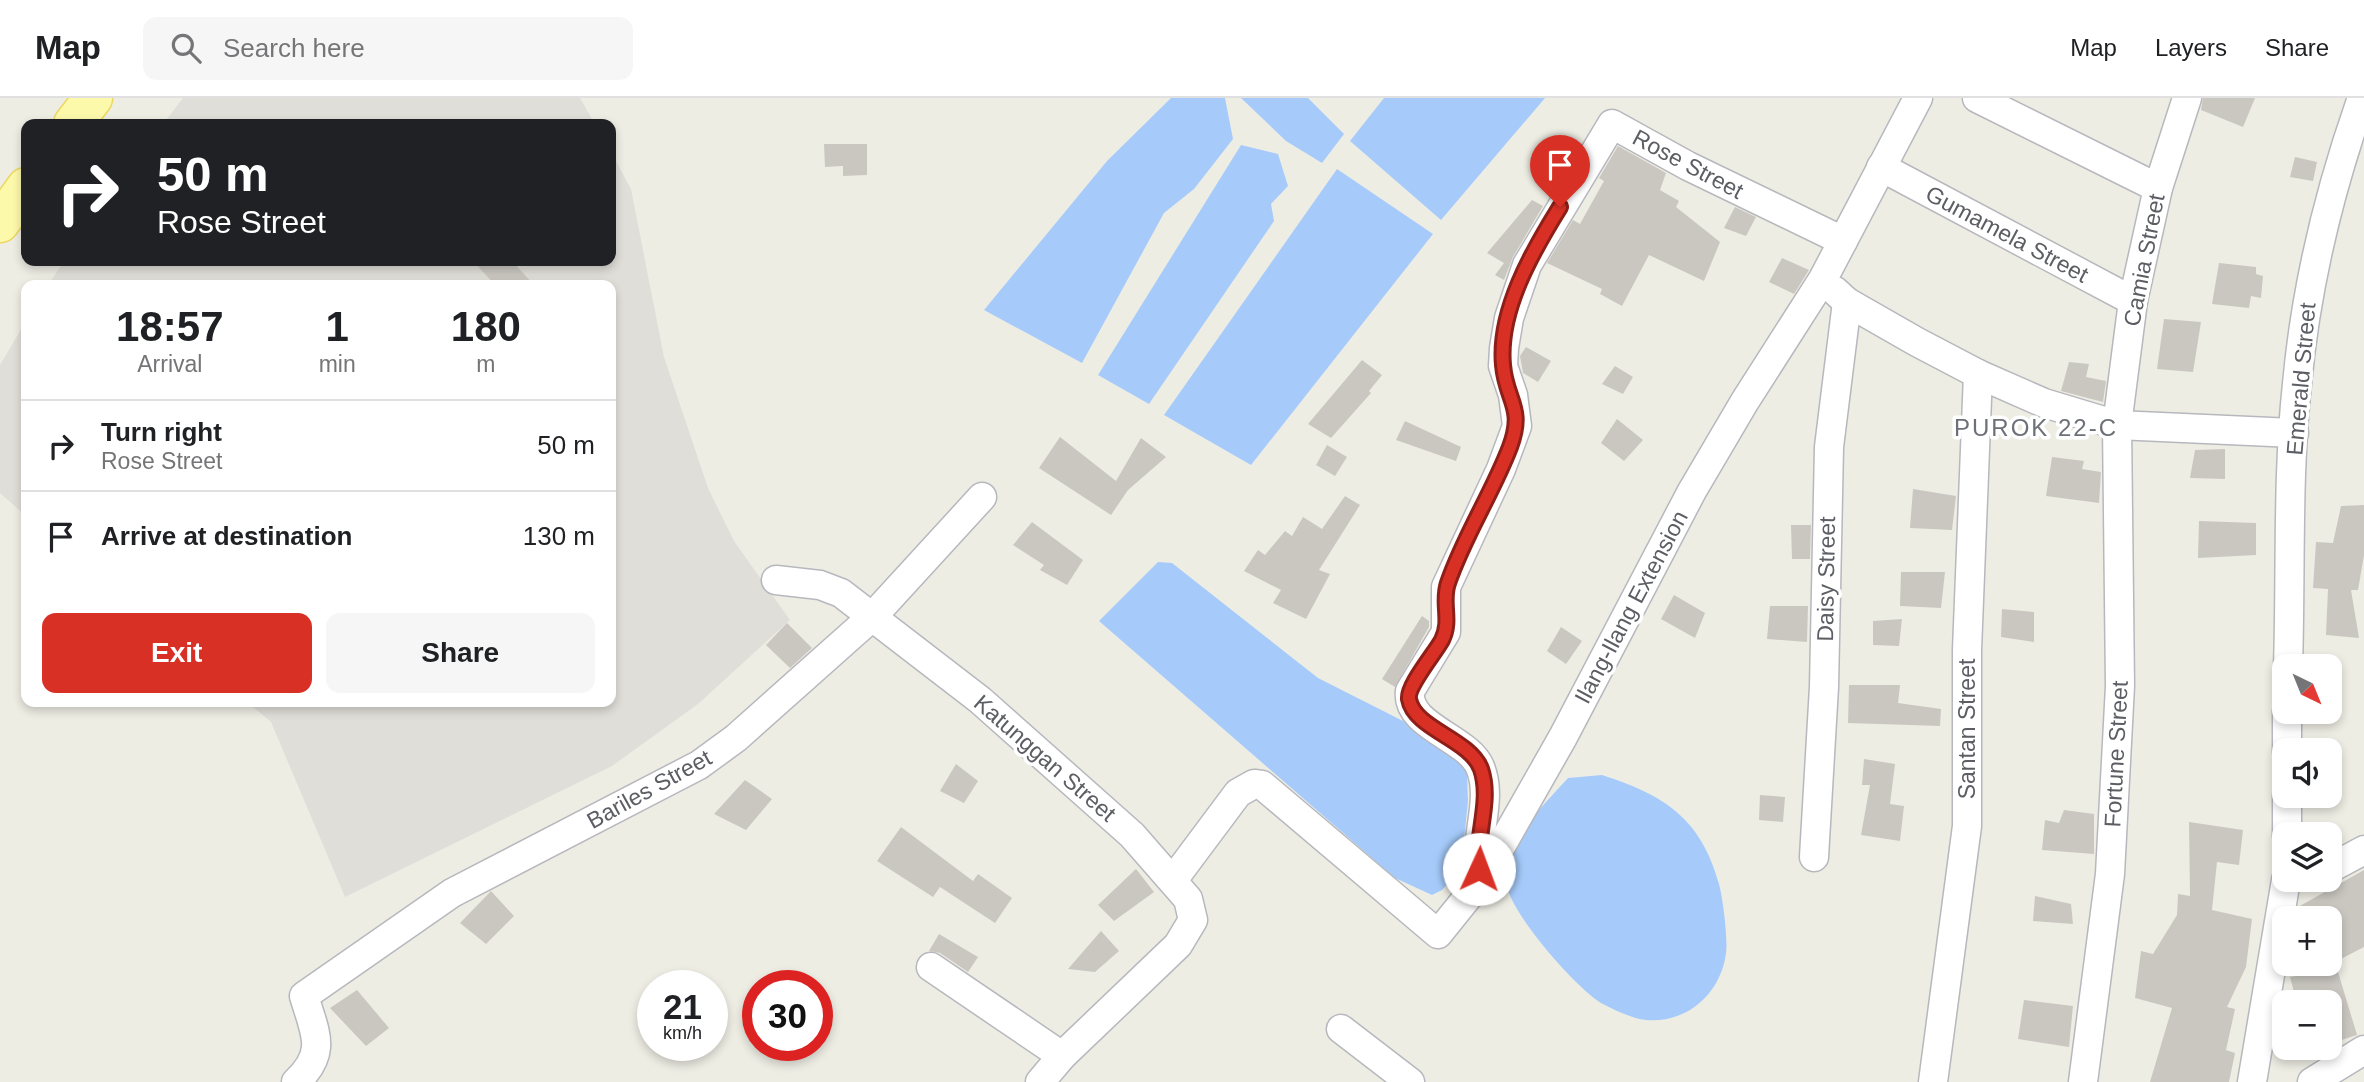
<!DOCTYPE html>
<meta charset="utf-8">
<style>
body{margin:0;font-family:Helvetica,sans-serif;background:#f6f6f6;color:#202124;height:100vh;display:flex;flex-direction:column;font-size:26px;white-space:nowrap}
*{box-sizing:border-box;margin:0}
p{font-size:23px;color:#757577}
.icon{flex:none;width:38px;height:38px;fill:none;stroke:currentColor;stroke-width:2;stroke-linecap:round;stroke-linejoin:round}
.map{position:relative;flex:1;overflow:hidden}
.details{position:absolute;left:21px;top:182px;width:595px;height:427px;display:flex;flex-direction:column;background:#fff;border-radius:14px;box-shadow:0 4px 10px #0003}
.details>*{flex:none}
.banner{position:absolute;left:21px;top:21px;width:595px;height:147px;border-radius:14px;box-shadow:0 4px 10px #0003;background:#202124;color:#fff;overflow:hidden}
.needle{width:46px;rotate:137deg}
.controls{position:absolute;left:2272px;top:556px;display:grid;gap:14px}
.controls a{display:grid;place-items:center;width:70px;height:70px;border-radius:14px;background:#fff;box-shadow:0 4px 10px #0003;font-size:35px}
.speed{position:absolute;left:637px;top:872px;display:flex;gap:14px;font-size:35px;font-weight:700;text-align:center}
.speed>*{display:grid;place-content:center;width:91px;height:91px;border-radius:50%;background:#fff;box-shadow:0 4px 10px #0003;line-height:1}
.speed small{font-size:18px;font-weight:400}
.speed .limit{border:10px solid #d22;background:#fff;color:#111}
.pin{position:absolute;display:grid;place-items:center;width:60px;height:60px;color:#fff;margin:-72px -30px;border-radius:50% 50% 50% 0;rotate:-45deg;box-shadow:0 0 7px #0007}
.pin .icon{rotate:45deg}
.me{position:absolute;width:77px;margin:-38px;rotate:2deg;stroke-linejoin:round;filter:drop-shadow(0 0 5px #0008)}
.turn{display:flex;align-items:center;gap:24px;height:147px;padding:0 21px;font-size:32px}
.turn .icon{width:91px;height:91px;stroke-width:2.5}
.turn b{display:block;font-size:49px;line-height:60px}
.eta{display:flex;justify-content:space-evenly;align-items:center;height:119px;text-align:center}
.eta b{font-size:42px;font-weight:800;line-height:49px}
.button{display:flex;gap:14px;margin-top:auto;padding:14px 21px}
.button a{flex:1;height:80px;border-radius:14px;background:#d93025;color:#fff;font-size:28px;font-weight:800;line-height:80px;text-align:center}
.button a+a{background:#f6f6f6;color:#202124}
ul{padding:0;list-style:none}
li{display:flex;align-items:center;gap:21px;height:91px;padding:0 21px;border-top:2px solid #e0e0e0}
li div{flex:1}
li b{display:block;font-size:26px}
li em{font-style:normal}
header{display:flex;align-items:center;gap:42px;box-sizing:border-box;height:98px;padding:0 35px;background:#fff;border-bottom:2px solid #e0e0e0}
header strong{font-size:33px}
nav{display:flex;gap:38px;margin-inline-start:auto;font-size:24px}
.search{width:490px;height:63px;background:#f6f6f6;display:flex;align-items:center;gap:18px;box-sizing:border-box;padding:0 24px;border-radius:14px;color:#757577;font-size:26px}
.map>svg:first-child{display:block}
.industrial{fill:#e0ded8}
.water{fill:#a6cbfb}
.building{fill:#cac7c1}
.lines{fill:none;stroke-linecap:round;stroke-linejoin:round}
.minor-casing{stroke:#b6b8bd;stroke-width:31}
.primary-casing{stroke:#ecd75f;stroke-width:41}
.minor{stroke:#fff;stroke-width:28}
.primary{stroke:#fcf9ab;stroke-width:38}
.route-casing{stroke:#8d1f18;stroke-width:18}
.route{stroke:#d93025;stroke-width:12}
.labels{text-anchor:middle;stroke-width:7;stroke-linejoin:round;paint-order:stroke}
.street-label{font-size:23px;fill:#5c5e64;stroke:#fff}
.neighbourhood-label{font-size:24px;letter-spacing:2px;fill:#6d7076;stroke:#fff}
</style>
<header>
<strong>Map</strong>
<div class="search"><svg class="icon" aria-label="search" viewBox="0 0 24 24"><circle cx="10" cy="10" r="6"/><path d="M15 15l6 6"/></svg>Search here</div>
<nav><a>Map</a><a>Layers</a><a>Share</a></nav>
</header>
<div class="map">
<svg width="2364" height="984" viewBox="0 0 2364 984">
<rect width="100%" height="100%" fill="#eeede4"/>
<g class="industrial">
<path d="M 183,0 L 580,0 L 595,26 L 163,26 Z"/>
<path d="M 611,54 L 631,91 L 664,259 L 708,390 L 734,443 L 790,522 L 698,606 L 612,668 L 345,799 L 271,624 L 247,604 L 611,604 L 611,187 L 48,187 L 64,163 L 611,163 Z"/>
<path d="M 26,223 L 26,418 L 0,395 L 0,267 Z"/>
</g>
<g class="water">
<path d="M 1171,0 L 1225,0 L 1233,41 L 1194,91 L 1164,115 L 1082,265 L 984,212 L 1107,63 Z"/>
<path d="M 1241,0 L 1308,0 L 1344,36 L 1322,65 L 1286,43 Z"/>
<path d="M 1384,0 L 1545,0 L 1441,122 L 1350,43 Z"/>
<path d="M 1241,47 L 1278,56 L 1288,88 L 1271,106 L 1274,123 L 1149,306 L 1098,277 Z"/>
<path d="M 1337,71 L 1433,136 L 1251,367 L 1164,317 Z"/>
<path d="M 1158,464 L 1172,465 L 1318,580 L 1409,626 L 1457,658 L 1467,676 L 1468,703 L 1462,761 L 1453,780 L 1442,792 L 1432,797 L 1395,780 L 1099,523 Z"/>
<path d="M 1602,677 C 1664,697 1701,720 1719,786 C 1723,801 1728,840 1726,855 C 1721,896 1686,926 1646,922 C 1633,921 1612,911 1601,905 C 1576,890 1501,807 1505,776 C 1509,739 1544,707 1568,680 Z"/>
</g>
<g class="building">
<path d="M 2203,0 L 2255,0 L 2243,29 L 2201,12 Z"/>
<path d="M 824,46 L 867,46 L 867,77 L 843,78 L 843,68 L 825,69 Z"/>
<path d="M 1618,48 L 1666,75 L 1660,92 L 1679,103 L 1676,109 L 1720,144 L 1704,183 L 1649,157 L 1622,208 L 1600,196 L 1602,191 L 1547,165 L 1573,122 L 1580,126 L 1604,83 L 1599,80 Z"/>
<path d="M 2295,59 L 2317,64 L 2313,83 L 2290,79 Z"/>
<path d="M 1532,102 L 1543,108 L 1513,159 L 1504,182 L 1495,177 L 1504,165 L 1487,155 Z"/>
<path d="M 1735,109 L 1756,119 L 1746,138 L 1724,130 Z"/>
<path d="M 1782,160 L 1809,172 L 1794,196 L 1769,184 Z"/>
<path d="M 473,163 L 512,163 L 534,187 L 495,187 Z"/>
<path d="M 2219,165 L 2256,169 L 2256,176 L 2263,178 L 2261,200 L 2251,198 L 2249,210 L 2212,206 Z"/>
<path d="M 2164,221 L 2201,224 L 2193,274 L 2157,271 Z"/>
<path d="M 1526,249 L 1551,263 L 1538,284 L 1523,275 L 1520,258 Z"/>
<path d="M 1362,262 L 1382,277 L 1369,293 L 1371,295 L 1331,340 L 1308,326 Z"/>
<path d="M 2069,264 L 2089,266 L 2086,279 L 2106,283 L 2103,304 L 2061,293 Z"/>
<path d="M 1615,268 L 1633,279 L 1623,296 L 1602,286 Z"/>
<path d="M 1617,321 L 1643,342 L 1624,363 L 1601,345 Z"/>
<path d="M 1405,323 L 1461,349 L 1456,363 L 1396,342 Z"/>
<path d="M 1060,339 L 1116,383 L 1141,340 L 1166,359 L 1128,392 L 1111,417 L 1039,370 Z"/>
<path d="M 1327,347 L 1347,359 L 1335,378 L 1316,367 Z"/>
<path d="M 2225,351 L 2225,381 L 2190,380 L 2195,352 Z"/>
<path d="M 2052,359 L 2084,363 L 2082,371 L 2101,374 L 2099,405 L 2046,398 Z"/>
<path d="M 1913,391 L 1956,398 L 1952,432 L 1910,430 Z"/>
<path d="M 1345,398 L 1360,407 L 1319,472 L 1330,476 L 1306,521 L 1273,505 L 1281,492 L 1244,473 L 1258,452 L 1265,457 L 1285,433 L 1292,438 L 1303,419 L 1322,431 Z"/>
<path d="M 2364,407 L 2364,457 L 2358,492 L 2351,492 L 2359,540 L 2326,537 L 2328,491 L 2313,490 L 2316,444 L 2333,445 L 2341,408 Z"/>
<path d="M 2199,423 L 2256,425 L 2256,457 L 2198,460 Z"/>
<path d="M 1032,424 L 1083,462 L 1067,487 L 1040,472 L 1044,467 L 1013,447 Z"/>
<path d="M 1791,427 L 1811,427 L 1810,461 L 1792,461 Z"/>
<path d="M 1901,474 L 1945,474 L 1941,510 L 1900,508 Z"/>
<path d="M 1674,497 L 1705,515 L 1695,540 L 1661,521 Z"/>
<path d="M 1770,508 L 1808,508 L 1807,544 L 1767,541 Z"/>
<path d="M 2002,511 L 2034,514 L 2034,544 L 2001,539 Z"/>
<path d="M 1422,518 L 1429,523 L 1429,529 L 1395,589 L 1382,581 Z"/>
<path d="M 1902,521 L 1899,548 L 1873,547 L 1873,523 Z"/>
<path d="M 787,525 L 812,550 L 790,570 L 766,547 Z"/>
<path d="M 1561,529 L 1582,543 L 1566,566 L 1547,553 Z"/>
<path d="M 1849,587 L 1900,587 L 1898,605 L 1941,611 L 1940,628 L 1848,625 Z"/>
<path d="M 1864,661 L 1895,666 L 1890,706 L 1904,708 L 1900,743 L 1861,737 L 1870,687 L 1862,687 Z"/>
<path d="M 956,666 L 978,683 L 964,705 L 940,693 Z"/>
<path d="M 745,682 L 772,701 L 746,732 L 714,716 Z"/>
<path d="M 1760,697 L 1785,699 L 1783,724 L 1759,722 Z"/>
<path d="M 2064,712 L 2094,716 L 2094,756 L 2042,752 L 2045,722 L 2059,725 Z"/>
<path d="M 2189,724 L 2243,732 L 2239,767 L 2217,764 L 2212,812 L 2252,821 L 2246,869 L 2227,909 L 2235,911 L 2226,952 L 2235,955 L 2229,984 L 2150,984 L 2172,910 L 2135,900 L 2141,853 L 2153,856 L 2177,817 L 2178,796 L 2190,798 Z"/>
<path d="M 901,729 L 973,783 L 978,776 L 1012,800 L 995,825 L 940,789 L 933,799 L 877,763 Z"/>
<path d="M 1136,771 L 1154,794 L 1114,823 L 1098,807 Z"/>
<path d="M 2364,772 L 2364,849 L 2335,864 L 2357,937 L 2329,946 L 2329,905 L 2297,905 L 2290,879 L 2313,875 L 2310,866 L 2329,866 L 2329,821 L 2296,821 L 2298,809 Z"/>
<path d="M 491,793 L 514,818 L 486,846 L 460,825 Z"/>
<path d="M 2035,798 L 2071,806 L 2073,826 L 2033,823 Z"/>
<path d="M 1101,833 L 1119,853 L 1095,874 L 1068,871 Z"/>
<path d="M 939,836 L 978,859 L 968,874 L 940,855 L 929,853 Z"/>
<path d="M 357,892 L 389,930 L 366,948 L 330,910 Z"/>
<path d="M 2024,902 L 2073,908 L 2069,949 L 2018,941 Z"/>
</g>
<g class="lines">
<defs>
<g id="minor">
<path d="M 1977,0 L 2158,90"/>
<path d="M 1881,69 L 2133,203"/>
<path d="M 1835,193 L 1847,204 L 1917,244 L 1978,276 L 2044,305 L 2117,327 L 2294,335"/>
<path d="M 776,482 L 820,487 L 841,495 L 980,602 L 1132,737 L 1188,801 L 1193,822 L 1178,847 L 1062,958 L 1040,984"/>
<path d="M 2288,569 C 2291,475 2287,379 2297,286 C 2306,188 2329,93 2362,0"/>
<path d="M 2287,653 L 2287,614"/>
<path d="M 2287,737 L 2287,698"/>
<path d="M 1814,759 L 1824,589 L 1829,349 L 1847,204"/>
<path d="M 2329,771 L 2364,752"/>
<path d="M 1483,780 C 1470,744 1495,705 1480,669 C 1468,640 1405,628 1410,593 L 1446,534 L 1446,489 L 1501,371 L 1517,328 L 1513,297 L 1503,268 L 1504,250 L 1509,220 L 1527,167 L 1612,26 L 1688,68 L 1843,143"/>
<path d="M 1173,782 L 1238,695 L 1254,686 L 1262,687 L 1438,836 L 1483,780 L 1563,639 L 1692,393 L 1745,303 L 1823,181 L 1918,0"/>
<path d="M 931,869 L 1062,958"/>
<path d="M 1341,931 L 1410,984"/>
<path d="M 296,984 C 328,954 315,935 304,898 L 452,795 L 699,667 L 736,640 L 873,518 L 982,399"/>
<path d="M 1933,984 L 1967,728 L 1967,552 L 1978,276"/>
<path d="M 2083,984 L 2110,776 L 2120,588 L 2117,327 L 2133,203 L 2158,90 L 2187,0"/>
<path d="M 2252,984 L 2286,782"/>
<path d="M 2312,984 L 2364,952"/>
</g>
<g id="primary">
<path d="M 73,26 L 93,0"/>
<path d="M 0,125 L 26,89"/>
</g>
</defs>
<use href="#minor" class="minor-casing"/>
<use href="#primary" class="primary-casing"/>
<use href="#minor" class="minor"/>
<use href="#primary" class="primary"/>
</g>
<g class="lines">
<defs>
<path id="route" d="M 1479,771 C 1475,738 1492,703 1481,671 C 1470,641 1414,631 1409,601 C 1407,588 1435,555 1442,542 C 1452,522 1441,505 1448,485 C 1464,438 1492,396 1510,349 C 1525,309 1506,303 1503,267 C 1498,213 1532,154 1560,109"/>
</defs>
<use href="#route" class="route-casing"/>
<use href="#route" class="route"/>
</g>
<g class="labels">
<g class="street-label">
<text transform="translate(1688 66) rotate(28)" y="8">Rose Street</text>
<text transform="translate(2007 136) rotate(28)" y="8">Gumamela Street</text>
<text transform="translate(2144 162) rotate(-79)" y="8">Camia Street</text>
<text transform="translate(2301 281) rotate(-85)" y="8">Emerald Street</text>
<text transform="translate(1826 481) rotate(-89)" y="8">Daisy Street</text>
<text transform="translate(1631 509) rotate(-62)" y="8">Ilang-Ilang Extension</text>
<text transform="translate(1967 631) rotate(-90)" y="8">Santan Street</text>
<text transform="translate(2116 656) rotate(-87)" y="8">Fortune Street</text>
<text transform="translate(1045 660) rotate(41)" y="8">Katunggan Street</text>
<text transform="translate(649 691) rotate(-29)" y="8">Bariles Street</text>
</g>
<g class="neighbourhood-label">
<text x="2036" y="338">PUROK 22-C</text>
</g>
</g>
</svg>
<div class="controls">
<a><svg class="needle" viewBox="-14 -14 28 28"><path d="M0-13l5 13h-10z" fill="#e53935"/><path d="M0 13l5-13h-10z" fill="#757577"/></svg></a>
<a><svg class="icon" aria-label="sound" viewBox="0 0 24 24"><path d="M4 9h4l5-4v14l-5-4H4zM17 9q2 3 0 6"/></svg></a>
<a><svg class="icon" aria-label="layers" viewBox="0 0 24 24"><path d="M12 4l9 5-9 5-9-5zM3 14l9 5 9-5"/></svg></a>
<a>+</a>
<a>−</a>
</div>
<div class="speed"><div>21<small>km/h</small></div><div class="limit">30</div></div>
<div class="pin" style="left:1560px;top:109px;background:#d93025"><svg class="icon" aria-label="arrive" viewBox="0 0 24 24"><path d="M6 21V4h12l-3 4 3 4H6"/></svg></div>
<svg class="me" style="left:1479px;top:771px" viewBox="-20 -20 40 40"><circle r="19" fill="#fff"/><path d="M0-13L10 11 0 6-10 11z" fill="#d93025"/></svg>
<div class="banner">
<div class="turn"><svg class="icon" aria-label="right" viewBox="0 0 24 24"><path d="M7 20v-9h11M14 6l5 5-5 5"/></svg><div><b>50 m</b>Rose Street</div></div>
</div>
<section class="details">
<div class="eta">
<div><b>18:57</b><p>Arrival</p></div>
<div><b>1</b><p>min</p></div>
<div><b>180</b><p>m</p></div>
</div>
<ul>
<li><svg class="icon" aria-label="right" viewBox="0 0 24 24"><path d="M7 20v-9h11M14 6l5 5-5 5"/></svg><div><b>Turn right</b><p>Rose Street</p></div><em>50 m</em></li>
<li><svg class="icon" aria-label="arrive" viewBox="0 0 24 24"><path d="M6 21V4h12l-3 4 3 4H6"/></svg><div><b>Arrive at destination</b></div><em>130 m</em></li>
</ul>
<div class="button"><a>Exit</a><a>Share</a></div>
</section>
</div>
